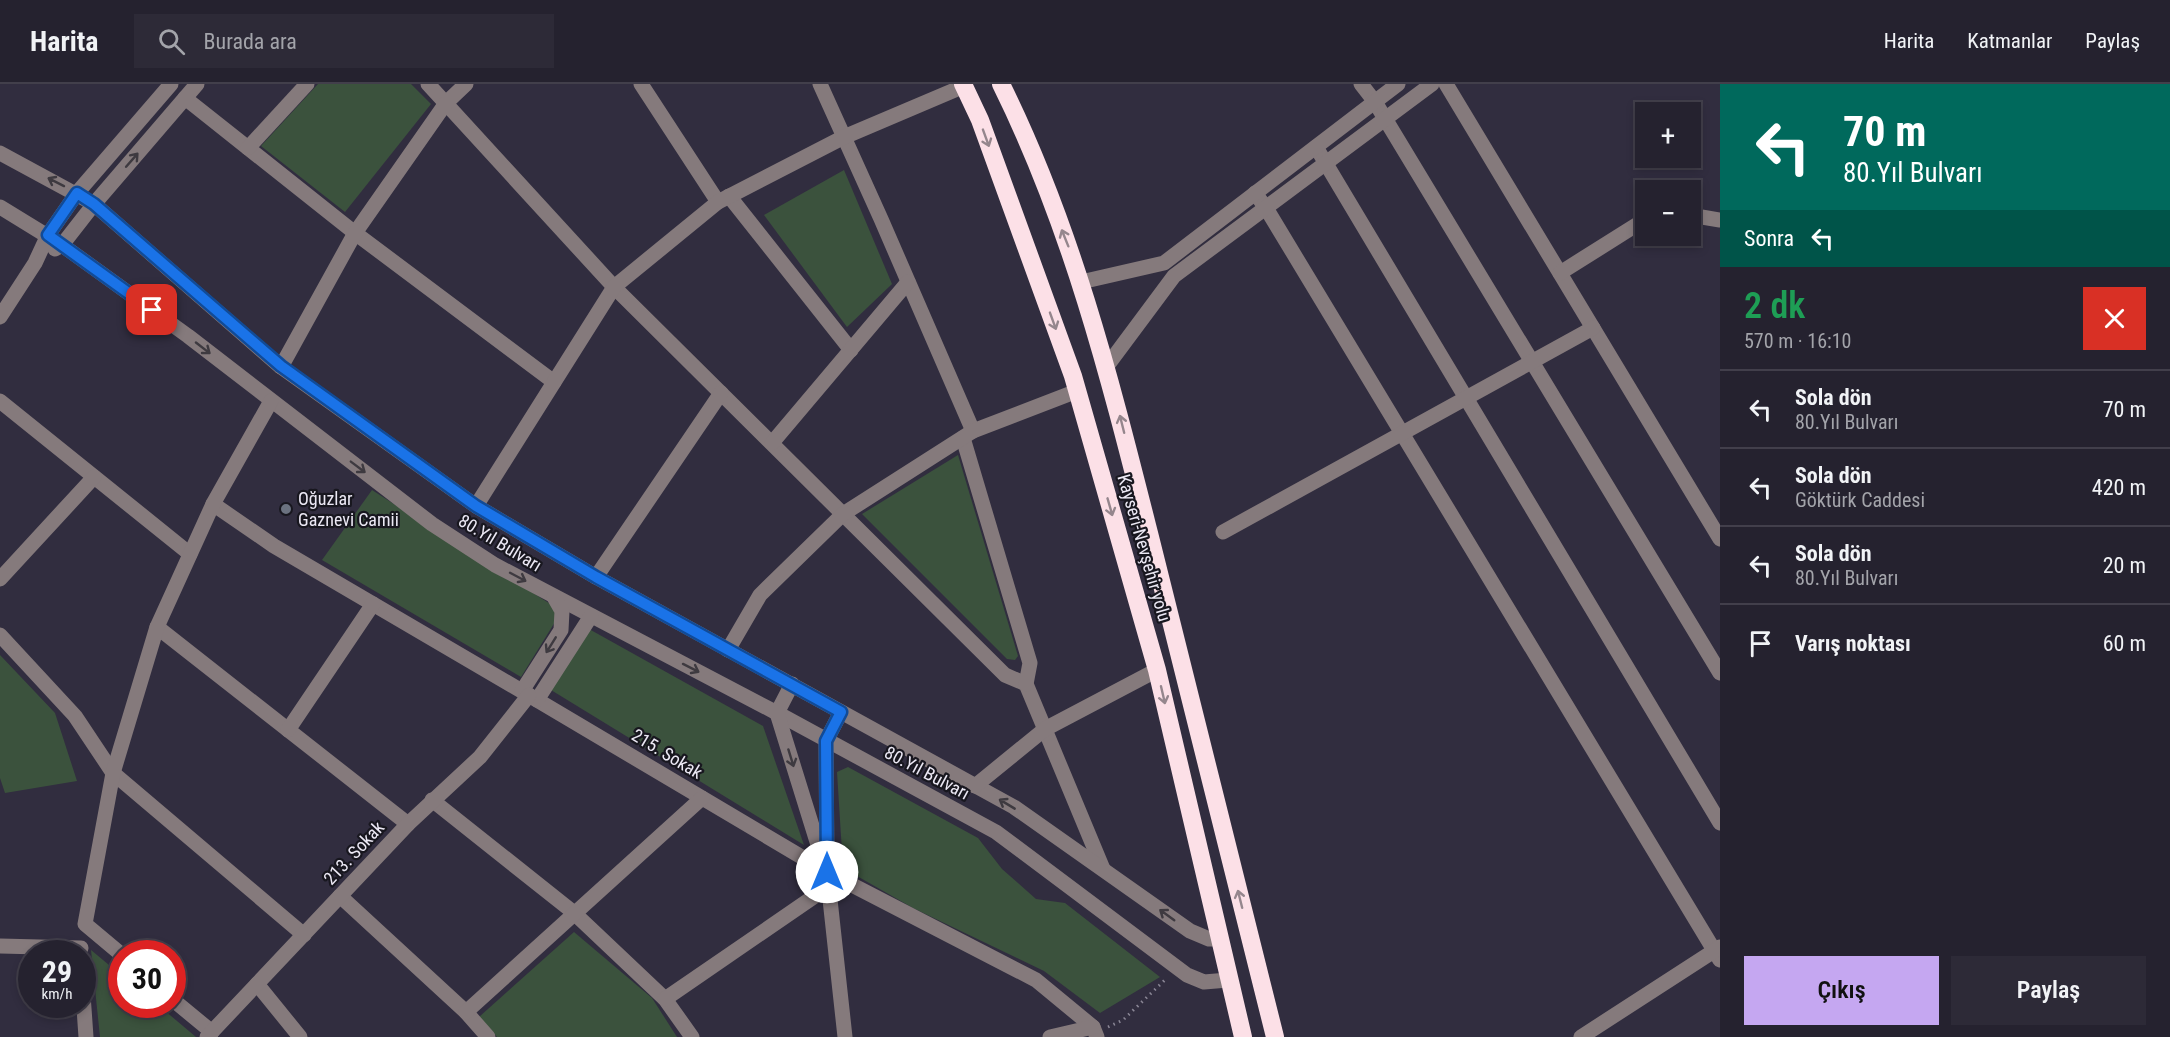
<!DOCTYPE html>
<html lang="tr">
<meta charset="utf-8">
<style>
body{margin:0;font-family:"Roboto Condensed",sans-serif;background:#2d2a37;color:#f1f3f6;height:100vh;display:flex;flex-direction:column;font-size:22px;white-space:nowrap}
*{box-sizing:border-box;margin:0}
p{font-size:20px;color:#a3a4aa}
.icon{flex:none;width:33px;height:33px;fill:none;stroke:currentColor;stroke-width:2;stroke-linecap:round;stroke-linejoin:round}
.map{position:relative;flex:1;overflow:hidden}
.panel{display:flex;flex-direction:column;background:#25222f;width:450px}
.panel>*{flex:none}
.top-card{background:#00695c;color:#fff;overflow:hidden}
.controls{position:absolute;left:1635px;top:18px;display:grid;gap:12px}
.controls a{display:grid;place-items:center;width:66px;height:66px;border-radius:0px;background:#25222f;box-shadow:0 3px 9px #0003,0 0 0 2px #423f4b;font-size:30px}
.speed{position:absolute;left:18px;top:856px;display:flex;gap:12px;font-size:30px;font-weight:700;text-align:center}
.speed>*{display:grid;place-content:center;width:78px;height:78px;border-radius:50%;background:#25222f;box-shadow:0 3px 9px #0003,0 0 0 2px #423f4b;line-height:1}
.speed small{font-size:15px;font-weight:400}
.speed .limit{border:9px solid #d22;background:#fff;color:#111}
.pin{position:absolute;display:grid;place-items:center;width:51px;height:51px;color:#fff;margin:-26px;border-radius:12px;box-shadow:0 3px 9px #0006}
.me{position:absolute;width:66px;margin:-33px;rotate:0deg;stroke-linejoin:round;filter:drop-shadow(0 0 4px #0008)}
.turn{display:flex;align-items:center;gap:21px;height:126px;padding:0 24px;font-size:27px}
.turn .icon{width:78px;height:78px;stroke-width:2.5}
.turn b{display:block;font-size:42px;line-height:51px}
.then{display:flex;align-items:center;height:57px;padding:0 24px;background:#0003;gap:12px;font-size:22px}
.round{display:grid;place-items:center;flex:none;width:63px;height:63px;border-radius:0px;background:#2d2a37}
.head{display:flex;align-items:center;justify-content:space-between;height:102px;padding:0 24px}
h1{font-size:36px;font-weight:600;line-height:45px;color:#1e9e55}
.button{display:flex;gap:12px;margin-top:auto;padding:12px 24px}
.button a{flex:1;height:69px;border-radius:0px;background:#c5a7f1;color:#111;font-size:24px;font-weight:600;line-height:69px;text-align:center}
.button a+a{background:#2d2a37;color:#f1f3f6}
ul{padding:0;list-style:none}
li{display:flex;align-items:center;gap:18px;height:78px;padding:0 24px;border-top:2px solid #423f4b}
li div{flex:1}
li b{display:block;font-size:22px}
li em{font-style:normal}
header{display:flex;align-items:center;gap:36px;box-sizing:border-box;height:84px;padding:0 30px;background:#25222f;border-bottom:2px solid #423f4b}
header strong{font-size:28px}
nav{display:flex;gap:33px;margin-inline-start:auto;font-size:21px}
.search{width:420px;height:54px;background:#2d2a37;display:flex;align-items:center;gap:15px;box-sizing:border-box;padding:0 21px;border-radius:0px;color:#a3a4aa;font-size:22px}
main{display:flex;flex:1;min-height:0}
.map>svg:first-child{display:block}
.green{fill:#3b523d}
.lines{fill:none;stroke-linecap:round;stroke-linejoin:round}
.path{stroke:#8b8796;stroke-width:3;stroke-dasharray:1.5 4.5;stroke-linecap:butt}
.minor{stroke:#857a7c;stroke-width:15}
.highway{stroke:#fce0e7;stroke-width:18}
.oneway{stroke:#95868d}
.oneway2{stroke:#3e3a40}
.route-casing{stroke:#114b97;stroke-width:15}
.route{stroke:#1a73e8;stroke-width:10}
.worship-dot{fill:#6b7280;stroke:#18171f;stroke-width:2}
.labels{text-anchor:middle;stroke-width:4.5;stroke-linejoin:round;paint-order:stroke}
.poi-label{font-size:18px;fill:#ece9f5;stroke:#18171f;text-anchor:start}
.street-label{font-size:18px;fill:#ece9f5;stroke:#18171f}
</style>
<header>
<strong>Harita</strong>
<div class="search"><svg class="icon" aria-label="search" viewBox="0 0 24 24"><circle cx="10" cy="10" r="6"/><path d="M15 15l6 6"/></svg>Burada ara</div>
<nav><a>Harita</a><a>Katmanlar</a><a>Paylaş</a></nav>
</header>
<main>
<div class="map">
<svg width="1720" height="953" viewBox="0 0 1720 953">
<rect width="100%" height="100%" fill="#312d3f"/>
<g class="green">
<path d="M 318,0 L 411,0 L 431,20 L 345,128 L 261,62 Z"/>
<path d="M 844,86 L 892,200 L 847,243 L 764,131 Z"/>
<path d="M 958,371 L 1018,572 L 1015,576 L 1007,575 L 862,430 Z"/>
<path d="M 372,406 L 555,523 L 555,538 L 521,593 L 322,476 Z"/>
<path d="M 589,545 L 763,642 L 804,761 L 551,606 Z"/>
<path d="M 0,571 L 55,629 L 77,697 L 5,709 L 0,694 Z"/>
<path d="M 848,683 L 978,754 L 1002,785 L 1036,815 L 1065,819 L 1160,893 L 1100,929 L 1044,887 L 913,824 L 843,784 L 837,688 Z"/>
<path d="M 574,848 L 652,914 L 677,953 L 497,953 L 479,933 Z"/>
<path d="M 91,866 L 121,891 L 122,921 L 158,921 L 196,953 L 100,953 Z"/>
</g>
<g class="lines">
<path class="path" d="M 1108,943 L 1123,936 L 1167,894"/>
<g class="minor">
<path d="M 428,0 L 614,203 L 1005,591 L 1026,600 L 1103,785"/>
<path d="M 641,0 L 718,118"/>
<path d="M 820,0 L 881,135 L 973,347"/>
<path d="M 1361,0 L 1375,18 L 1720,589"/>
<path d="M 1446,0 L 1720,455"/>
<path d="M 185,14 L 355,149 L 554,298"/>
<path d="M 1316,63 L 1720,739"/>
<path d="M 248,64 L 307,0"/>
<path d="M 0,69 L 94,120 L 281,283 L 476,422 L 596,493 L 1014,723 L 1190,847 L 1209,855 L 1219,855"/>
<path d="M 1255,109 L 1266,124 L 1720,876"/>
<path d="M 729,112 L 851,266"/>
<path d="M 0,123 L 62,161 L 188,252 L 432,440 L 495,481 L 777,629 L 996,748 L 1187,891 L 1204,898 L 1228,896"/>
<path d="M 1690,131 L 1720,136"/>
<path d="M 55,165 L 62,161 L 94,120 L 197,0"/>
<path d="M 1560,189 L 1641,138 L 1646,137"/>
<path d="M 1081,198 L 1164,179 L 1398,0"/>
<path d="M 0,233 L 35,179 L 48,151 L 77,109 L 171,0"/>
<path d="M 1107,282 L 1174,192 L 1432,0"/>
<path d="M 281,283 L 355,149 L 446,19 L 466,0"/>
<path d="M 0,317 L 190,470"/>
<path d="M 963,354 L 1030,579 L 1026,600"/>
<path d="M 772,359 L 908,198"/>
<path d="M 213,420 L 274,462 L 537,616 L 827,788 L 1036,896 L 1093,943 L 1097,953"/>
<path d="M 476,422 L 614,203 L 718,118 L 844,53 L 964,2"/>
<path d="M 1223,448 L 1593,244"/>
<path d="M 596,493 L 721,309"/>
<path d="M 0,495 L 94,393"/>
<path d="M 157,543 L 408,740"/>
<path d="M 0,551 L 75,632 L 113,689 L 304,851"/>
<path d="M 728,566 L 760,511 L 843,430 L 973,347 L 1077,307"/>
<path d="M 792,600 L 777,629 L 822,774"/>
<path d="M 522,607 L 561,546 L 562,527 L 554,513"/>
<path d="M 537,616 L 591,532"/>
<path d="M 841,628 L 826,657 L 827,788 L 845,953"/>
<path d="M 288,646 L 373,520"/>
<path d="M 975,702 L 1045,645 L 1157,586"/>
<path d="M 432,716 L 573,828 L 665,915 L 692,953"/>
<path d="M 340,812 L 466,928 L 488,953"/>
<path d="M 0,862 L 81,864"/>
<path d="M 122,871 L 85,840 L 113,689 L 157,543 L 213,420 L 271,317"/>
<path d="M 82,896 L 86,953"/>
<path d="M 257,900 L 300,953"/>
<path d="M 172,915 L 212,948"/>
<path d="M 665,915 L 828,803"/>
<path d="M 466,928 L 702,714"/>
<path d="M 207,953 L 408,740 L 480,673 L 529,611"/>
<path d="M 1050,953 L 1093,943"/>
<path d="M 1581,953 L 1720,863"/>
</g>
<g class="highway">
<path d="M 963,0 L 980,36 L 1073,292 L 1157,586 L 1243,953"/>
<path d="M 1001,0 C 1072,143 1110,295 1149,449 C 1192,617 1232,785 1275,953"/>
</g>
</g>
<defs><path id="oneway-shaft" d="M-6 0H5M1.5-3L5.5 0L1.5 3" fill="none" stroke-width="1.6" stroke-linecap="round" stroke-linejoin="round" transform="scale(1.5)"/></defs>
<g class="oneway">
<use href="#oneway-shaft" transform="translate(986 54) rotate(70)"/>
<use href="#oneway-shaft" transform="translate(1065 154) rotate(-112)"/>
<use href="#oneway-shaft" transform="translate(1053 237) rotate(70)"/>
<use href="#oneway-shaft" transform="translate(1122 340) rotate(-104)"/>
<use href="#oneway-shaft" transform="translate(1110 423) rotate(74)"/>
<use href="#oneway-shaft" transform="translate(1163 611) rotate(77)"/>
<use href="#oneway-shaft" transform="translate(1240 815) rotate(-104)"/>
</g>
<g class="oneway2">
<use href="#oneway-shaft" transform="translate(132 76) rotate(-49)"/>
<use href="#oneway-shaft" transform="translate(56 98) rotate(-153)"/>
<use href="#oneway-shaft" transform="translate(203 264) rotate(38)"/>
<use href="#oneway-shaft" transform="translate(358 383) rotate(37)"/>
<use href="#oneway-shaft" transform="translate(518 493) rotate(28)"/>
<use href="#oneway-shaft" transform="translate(551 561) rotate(122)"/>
<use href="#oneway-shaft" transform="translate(691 584) rotate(27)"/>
<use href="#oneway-shaft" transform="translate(791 674) rotate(73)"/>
<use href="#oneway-shaft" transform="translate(1007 720) rotate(-149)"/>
<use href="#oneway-shaft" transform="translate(1167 831) rotate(-144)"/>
</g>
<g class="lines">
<defs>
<path id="route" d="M 152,226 L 48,151 L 77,109 L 94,120 L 281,282 L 476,422 L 596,493 L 841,628 L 826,657 L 827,788"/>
</defs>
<use href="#route" class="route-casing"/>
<use href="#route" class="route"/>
</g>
<circle class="worship-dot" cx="286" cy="425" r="6"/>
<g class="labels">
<g class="poi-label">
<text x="298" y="421">Oğuzlar<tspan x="298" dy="21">Gaznevi Camii</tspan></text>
</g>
<g class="street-label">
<text transform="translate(500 459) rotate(31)" y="6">80.Yıl Bulvarı</text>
<text transform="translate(1144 464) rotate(74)" y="6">Kayseri-Nevşehir yolu</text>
<text transform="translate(667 670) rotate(31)" y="6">215. Sokak</text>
<text transform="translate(927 689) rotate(28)" y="6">80.Yıl Bulvarı</text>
<text transform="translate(354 769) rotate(-47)" y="6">213. Sokak</text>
</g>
</g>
</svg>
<div class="controls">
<a>+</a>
<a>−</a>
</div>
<div class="speed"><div>29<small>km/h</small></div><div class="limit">30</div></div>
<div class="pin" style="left:152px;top:226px;background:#d93025"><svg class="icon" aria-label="arrive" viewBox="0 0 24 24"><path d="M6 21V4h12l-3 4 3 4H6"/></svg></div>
<svg class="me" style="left:827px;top:788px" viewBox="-20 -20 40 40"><circle r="19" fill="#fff"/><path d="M0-13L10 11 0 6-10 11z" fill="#1a73e8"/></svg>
</div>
<section class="panel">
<div class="top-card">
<div class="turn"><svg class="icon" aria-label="left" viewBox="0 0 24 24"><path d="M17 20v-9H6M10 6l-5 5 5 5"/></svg><div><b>70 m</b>80.Yıl Bulvarı</div></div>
<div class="then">Sonra<svg class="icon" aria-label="left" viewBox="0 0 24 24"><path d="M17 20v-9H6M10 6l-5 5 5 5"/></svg></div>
</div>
<div class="head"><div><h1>2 dk</h1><p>570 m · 16:10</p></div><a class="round" style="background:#d93025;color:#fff"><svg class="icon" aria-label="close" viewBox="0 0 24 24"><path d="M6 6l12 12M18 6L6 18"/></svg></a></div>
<ul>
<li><svg class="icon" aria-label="left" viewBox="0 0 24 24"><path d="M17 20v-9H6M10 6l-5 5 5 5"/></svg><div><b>Sola dön</b><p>80.Yıl Bulvarı</p></div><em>70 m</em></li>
<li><svg class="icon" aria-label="left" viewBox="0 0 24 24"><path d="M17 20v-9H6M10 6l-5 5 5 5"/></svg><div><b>Sola dön</b><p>Göktürk Caddesi</p></div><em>420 m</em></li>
<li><svg class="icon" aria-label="left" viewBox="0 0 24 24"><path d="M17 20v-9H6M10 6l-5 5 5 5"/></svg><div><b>Sola dön</b><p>80.Yıl Bulvarı</p></div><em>20 m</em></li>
<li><svg class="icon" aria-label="arrive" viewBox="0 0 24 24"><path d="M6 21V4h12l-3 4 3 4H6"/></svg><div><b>Varış noktası</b></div><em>60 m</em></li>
</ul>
<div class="button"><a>Çıkış</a><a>Paylaş</a></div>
</section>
</main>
